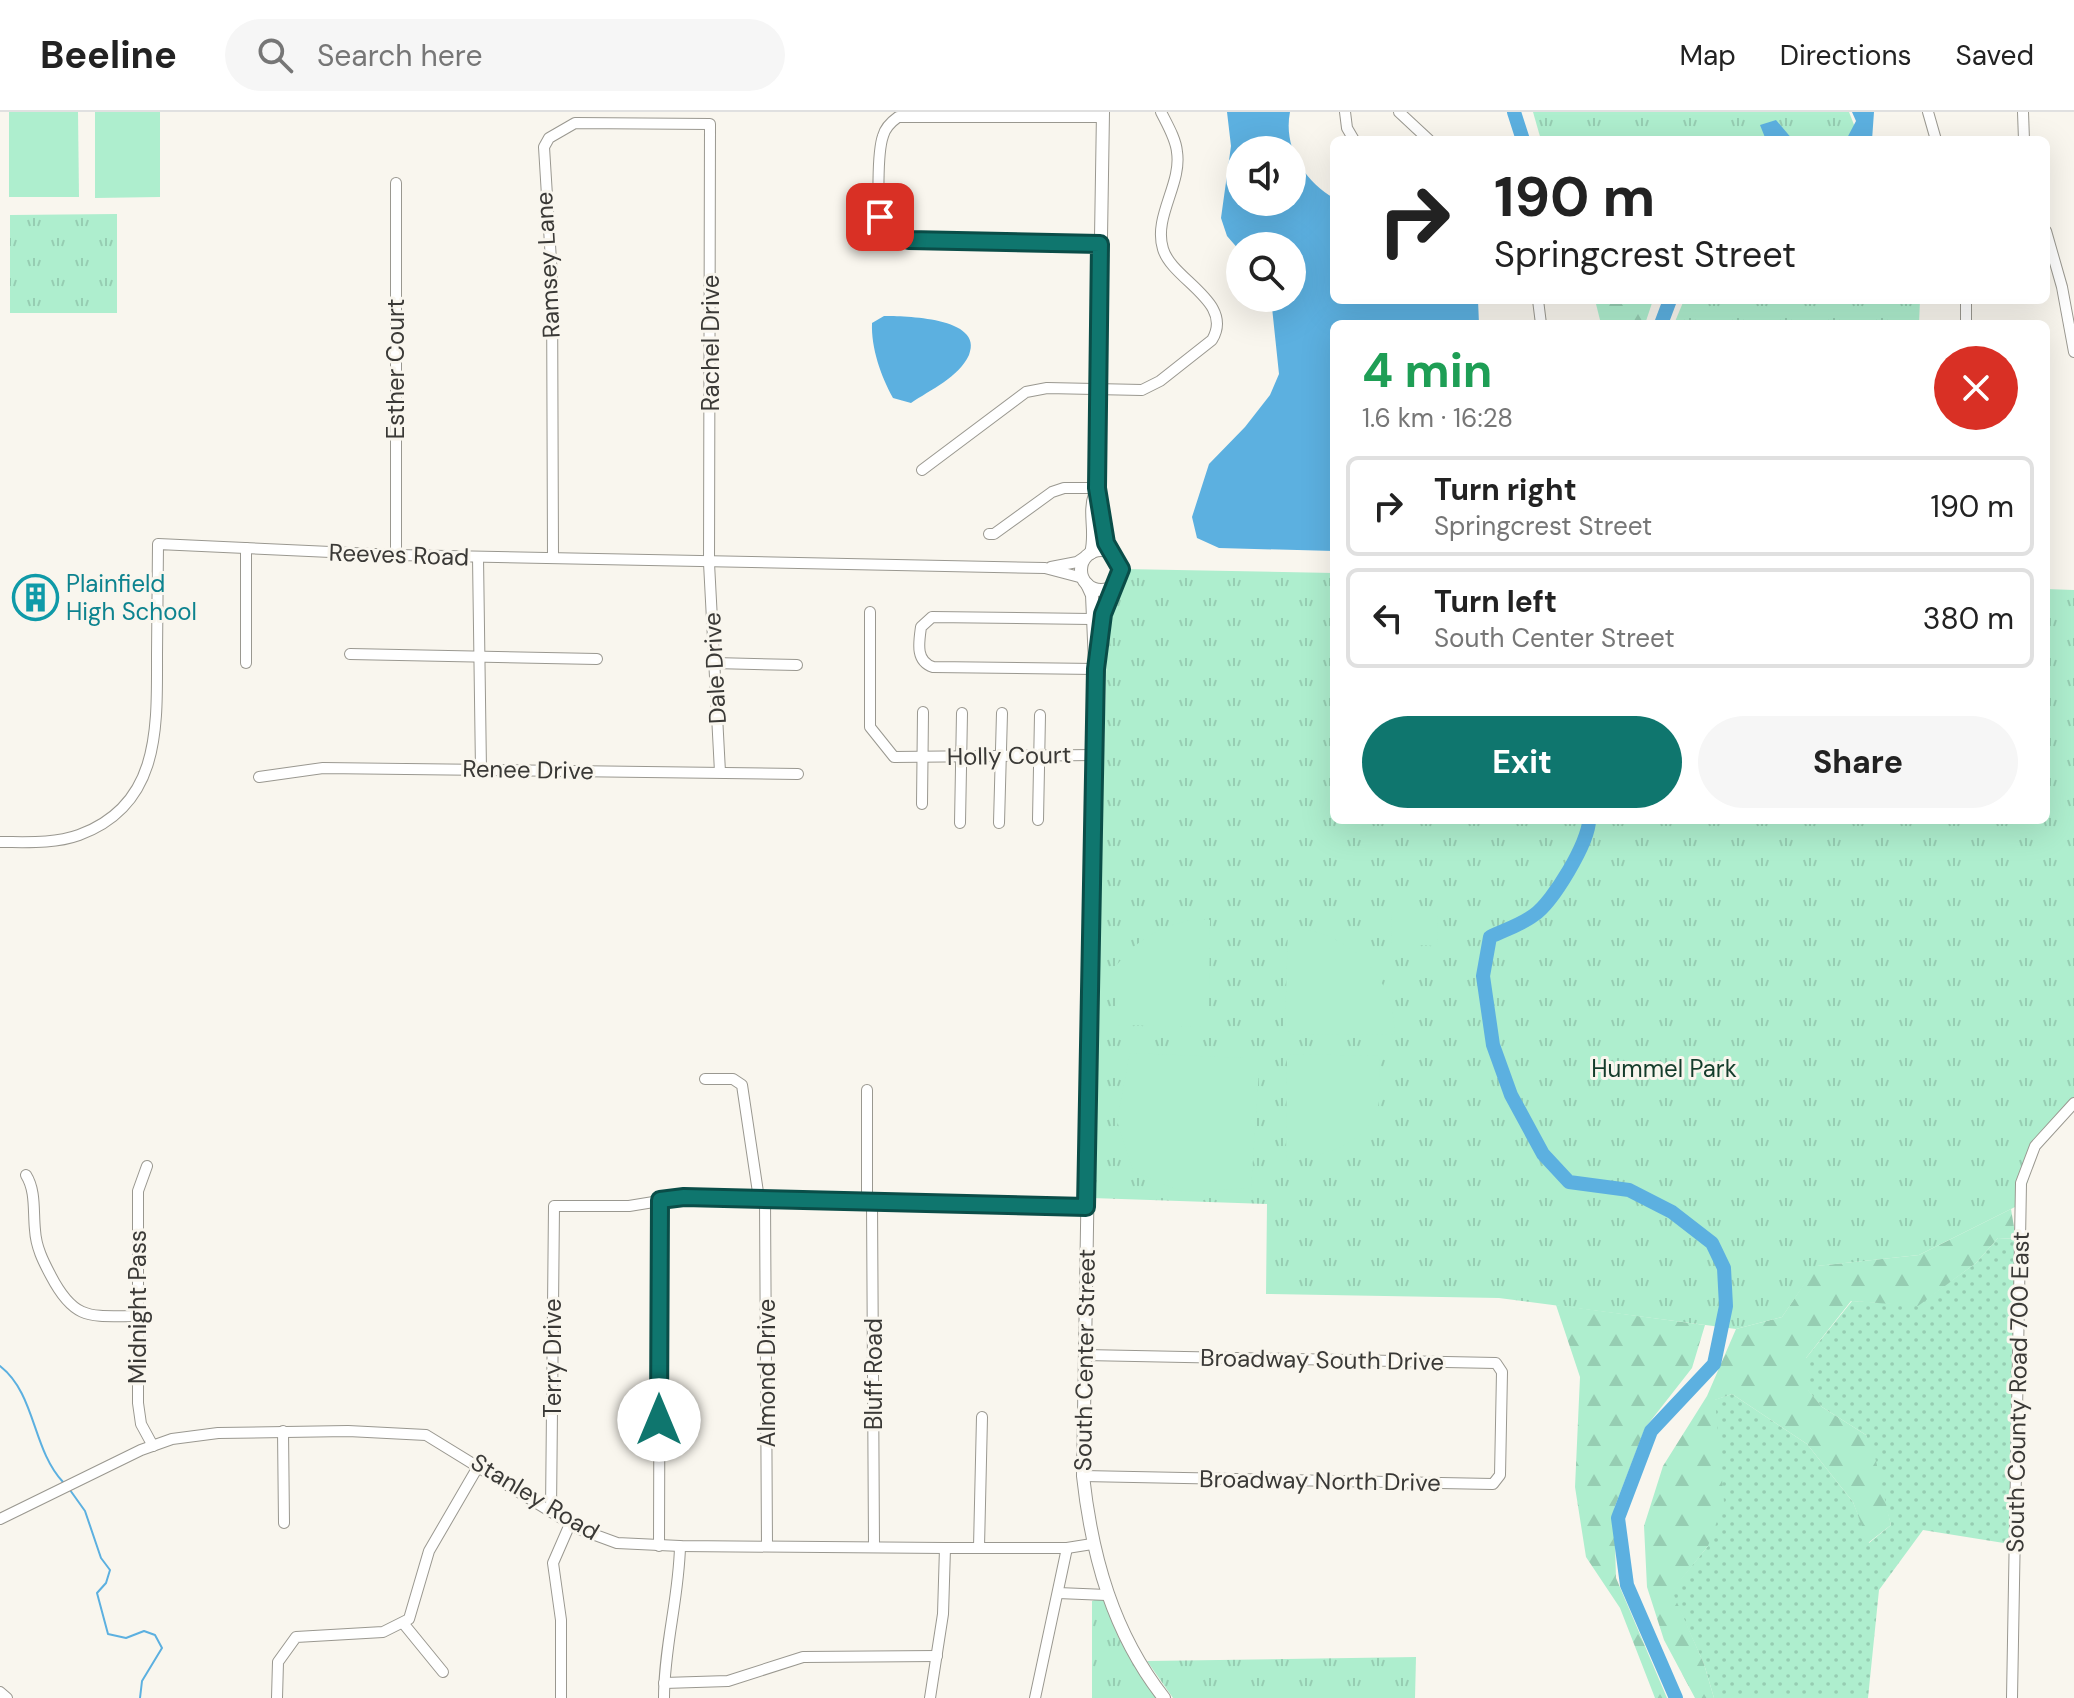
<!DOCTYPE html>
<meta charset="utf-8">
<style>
body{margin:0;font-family:"DM Sans",sans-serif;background:#f6f6f6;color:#222;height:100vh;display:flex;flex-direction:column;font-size:30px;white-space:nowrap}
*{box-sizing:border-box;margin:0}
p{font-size:26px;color:#767676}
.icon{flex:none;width:44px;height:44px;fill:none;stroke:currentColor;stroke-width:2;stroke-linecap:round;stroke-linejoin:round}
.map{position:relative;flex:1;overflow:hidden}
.side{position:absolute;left:1330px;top:208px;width:720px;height:504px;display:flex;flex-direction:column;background:#fff;border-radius:12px;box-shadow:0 8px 32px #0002}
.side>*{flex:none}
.hud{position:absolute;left:1330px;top:24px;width:720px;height:168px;border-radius:12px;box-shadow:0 8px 32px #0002;background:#fff;color:#222;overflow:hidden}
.tools{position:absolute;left:1226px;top:24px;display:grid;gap:16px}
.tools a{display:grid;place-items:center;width:80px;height:80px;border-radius:50%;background:#fff;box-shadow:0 8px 32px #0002;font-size:40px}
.pin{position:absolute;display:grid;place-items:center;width:68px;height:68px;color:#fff;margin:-34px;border-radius:16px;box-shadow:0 4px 12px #0006}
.me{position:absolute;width:88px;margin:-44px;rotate:0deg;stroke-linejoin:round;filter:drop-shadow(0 0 6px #0008)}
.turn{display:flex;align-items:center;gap:28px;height:168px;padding:0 32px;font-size:36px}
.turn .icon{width:104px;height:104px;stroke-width:2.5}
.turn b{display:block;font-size:56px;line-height:68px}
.round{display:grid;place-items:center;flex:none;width:84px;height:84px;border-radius:42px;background:#f6f6f6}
.head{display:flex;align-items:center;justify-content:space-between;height:136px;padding:0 32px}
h1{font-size:48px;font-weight:700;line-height:60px;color:#1e9e55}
.primary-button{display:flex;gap:16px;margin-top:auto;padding:16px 32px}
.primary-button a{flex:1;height:92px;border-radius:48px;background:#0f766e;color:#fff;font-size:32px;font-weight:700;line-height:92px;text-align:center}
.primary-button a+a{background:#f6f6f6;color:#222}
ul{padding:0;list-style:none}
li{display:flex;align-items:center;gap:24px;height:100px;margin:0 16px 12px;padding:0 16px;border:4px solid #e0e0e0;border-radius:12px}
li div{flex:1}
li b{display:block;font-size:30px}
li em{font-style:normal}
header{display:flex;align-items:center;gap:48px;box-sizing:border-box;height:112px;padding:0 40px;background:#fff;border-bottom:2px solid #e0e0e0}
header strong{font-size:38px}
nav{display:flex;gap:44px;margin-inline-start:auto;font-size:28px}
.search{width:560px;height:72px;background:#f6f6f6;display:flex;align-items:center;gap:20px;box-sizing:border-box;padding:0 28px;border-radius:44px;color:#767676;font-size:30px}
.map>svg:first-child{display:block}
.grass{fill:url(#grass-dots)}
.forest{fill:url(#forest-firs)}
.park{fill:url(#park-tufts)}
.pitch{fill:#aeeece}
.water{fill:#5cb0e0;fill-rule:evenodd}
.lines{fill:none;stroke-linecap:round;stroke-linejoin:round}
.stream{stroke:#5cb0e0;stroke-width:2}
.river{stroke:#5cb0e0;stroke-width:14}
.minor-casing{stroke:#9a9890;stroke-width:12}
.major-casing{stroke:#9a9890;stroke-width:14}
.minor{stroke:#fff;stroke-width:10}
.major{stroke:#fff;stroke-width:12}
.route-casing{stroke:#0a4d48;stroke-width:20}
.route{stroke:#0f766e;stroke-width:14}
.labels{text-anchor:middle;stroke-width:6;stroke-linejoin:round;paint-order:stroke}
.street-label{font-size:24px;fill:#3a3936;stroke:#f9f6ee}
.culture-label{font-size:24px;fill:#0d838f;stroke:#f9f6ee;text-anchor:start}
.park-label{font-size:24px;fill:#143c2b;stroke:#f9f6ee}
</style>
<header>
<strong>Beeline</strong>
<div class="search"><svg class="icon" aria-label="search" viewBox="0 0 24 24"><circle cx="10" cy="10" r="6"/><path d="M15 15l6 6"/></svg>Search here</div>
<nav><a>Map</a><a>Directions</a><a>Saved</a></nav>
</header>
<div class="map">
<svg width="2074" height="1586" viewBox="0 0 2074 1586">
<defs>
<pattern id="grass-dots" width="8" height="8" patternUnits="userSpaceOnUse" patternTransform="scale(2)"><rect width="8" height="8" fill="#aeeece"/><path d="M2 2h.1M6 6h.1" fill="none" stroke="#96cdb2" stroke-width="1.8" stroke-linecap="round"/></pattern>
<pattern id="forest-firs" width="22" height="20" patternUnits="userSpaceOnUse" patternTransform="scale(2)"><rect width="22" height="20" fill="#aeeece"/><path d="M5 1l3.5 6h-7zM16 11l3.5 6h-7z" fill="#96cdb2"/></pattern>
<pattern id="park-tufts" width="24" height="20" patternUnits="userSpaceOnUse" patternTransform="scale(2)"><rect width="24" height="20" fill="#aeeece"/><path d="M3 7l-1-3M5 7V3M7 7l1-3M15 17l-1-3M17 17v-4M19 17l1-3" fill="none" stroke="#96cdb2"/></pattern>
</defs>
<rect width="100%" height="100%" fill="#f9f6ee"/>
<path class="grass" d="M 1998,1126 L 2016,1127 L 2010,1432 L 1923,1418 L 1879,1478 L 1868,1586 L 1714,1586 L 1704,1552 L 1671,1479 L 1708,1434 L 1714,1288 L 1732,1282 L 1807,1332 L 1853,1390 L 1869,1431 L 1891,1413 L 1866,1323 L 1822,1295 L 1805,1275 L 1806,1246 L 1852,1189 L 1918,1193 L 1976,1151 Z"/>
<g class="forest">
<path d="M 1595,188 L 1653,188 L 1645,212 L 1601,212 Z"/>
<path d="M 2011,1097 L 2016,1127 L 1998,1126 L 1976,1151 L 1918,1194 L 1851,1189 L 1806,1246 L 1808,1278 L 1822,1295 L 1866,1323 L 1875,1345 L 1891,1413 L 1868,1431 L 1853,1390 L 1807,1332 L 1732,1282 L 1715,1288 L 1724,1390 L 1708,1434 L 1672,1479 L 1704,1552 L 1714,1586 L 1695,1586 L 1664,1528 L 1647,1475 L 1644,1414 L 1663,1354 L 1707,1284 L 1736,1217 L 1782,1205 L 1816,1154 L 1919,1143 Z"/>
<path d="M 1556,1193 L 1705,1213 L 1692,1256 L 1645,1316 L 1614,1397 L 1616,1466 L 1667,1586 L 1655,1586 L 1620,1496 L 1586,1445 L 1575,1375 L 1580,1265 Z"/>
</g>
<g class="park">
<path d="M 1533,0 L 1849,0 L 1860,28 L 1541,28 Z"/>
<path d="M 117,102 L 117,201 L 10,201 L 10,103 Z"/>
<path d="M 1684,188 L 1920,188 L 1919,212 L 1674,212 Z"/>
<path d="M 1123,457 L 1334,461 L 1334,708 L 2046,708 L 2046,477 L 2074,478 L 2074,993 L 2041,1025 L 2021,1092 L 1919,1143 L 1817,1154 L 1782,1205 L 1736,1217 L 1499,1186 L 1266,1182 L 1267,1092 L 1092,1086 L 1107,528 Z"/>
<path d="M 1107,1483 L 1164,1586 L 1092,1586 L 1092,1489 Z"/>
<path d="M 1416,1545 L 1415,1586 L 1173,1586 L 1147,1549 Z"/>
</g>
<g class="pitch">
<path d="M 9,0 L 78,0 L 79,85 L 9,85 Z"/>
<path d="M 95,0 L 160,0 L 160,85 L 95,86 Z"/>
<path d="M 1392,800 L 1438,802 L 1437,834 L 1391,832 Z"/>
<path d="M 1191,808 L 1210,808 L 1209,909 L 1203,915 L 1116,913 L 1116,854 C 1136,828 1159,815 1191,808 Z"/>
<path d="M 1288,816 C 1344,816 1398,864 1394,923 L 1291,922 L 1285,915 Z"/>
<path d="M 1130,941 L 1247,946 L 1259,959 L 1251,1076 L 1183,1080 L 1134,1060 L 1117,1009 Z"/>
<path d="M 1291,942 L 1380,944 C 1379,960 1382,979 1378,995 C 1369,1033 1318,1046 1286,1049 L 1287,948 Z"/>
</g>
<g class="water">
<path d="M 1227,0 L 1290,0 C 1283,35 1304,69 1334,86 L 1334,188 L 1478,188 L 1479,212 L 1334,212 L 1334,439 L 1219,436 L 1197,426 L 1192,405 L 1209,352 L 1245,315 L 1270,283 L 1279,262 L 1271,186 L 1292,186 L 1292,134 L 1240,134 L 1240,139 L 1227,124 L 1221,106 L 1231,34 ZM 1292,38 L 1292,90 L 1240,90 L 1240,38 Z"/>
<path d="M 1852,0 L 1874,0 L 1872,28 L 1846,28 L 1856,9 Z"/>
<path d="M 1776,8 L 1793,28 L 1766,28 L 1760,13 Z"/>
<path d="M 884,204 C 903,204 985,205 969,243 C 959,265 930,278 911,291 L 893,286 C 881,264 871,236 872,211 Z"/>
</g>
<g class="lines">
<g class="stream">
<path d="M 0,1254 C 36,1282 32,1337 63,1370"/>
<path d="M 70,1378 L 85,1399 L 101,1446 L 110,1458 L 106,1471 L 97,1481 L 108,1522 L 126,1526 L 144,1519 L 155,1523 L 162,1536 L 142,1569 L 140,1586"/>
</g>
<g class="river">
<path d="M 1514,0 L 1523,28"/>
<path d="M 1661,212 L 1670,188"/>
<path d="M 1589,708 C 1589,730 1553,790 1534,803 C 1521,813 1504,818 1490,825 L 1483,864 L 1493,933 L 1511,983 L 1543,1042 L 1569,1070 L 1629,1078 L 1672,1100 L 1712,1131 L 1724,1156 L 1726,1194 L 1714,1252 L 1651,1319 L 1618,1406 L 1627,1473 L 1676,1586"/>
</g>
<defs>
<g id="minor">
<path d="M 1345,0 L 1347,16 L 1354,28"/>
<path d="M 1399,0 L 1429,28"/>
<path d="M 1928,0 L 1936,28"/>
<path d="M 2023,0 L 2024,28"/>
<path d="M 396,71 L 396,443"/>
<path d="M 2046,119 L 2062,175 L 2074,240"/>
<path d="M 1100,132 L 909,128 C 898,125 889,121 883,111 C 876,99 878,38 883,24 C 885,16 891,10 898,5 L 1103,5"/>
<path d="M 1538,188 L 1541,212"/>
<path d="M 1966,212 L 1966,188"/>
<path d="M 922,358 L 1026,280 L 1047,276 L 1142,278 L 1160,269 L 1212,228 C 1235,190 1172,168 1163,137 C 1153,105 1182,72 1177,40 C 1176,27 1167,12 1161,0"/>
<path d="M 989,422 L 994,422 L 1052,380 L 1064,376 L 1097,376"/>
<path d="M 246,436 L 246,551"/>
<path d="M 478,445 L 481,658"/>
<path d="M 553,446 L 552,165 L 544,35 L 549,26 L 575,11 L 710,12 L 709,451 L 720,660"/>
<path d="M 1051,455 L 1077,450 L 1086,444"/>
<path d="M 870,500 L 870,615 L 894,645 L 1095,643"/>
<path d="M 1091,507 L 932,505 L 921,515 C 919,530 915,549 933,555 L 1096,557"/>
<path d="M 350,542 L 597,547"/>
<path d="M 714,551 L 797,553"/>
<path d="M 259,665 L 323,656 L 798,662"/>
<path d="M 922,692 L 923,600"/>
<path d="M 1038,708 L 1040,603"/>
<path d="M 960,711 L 962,601"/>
<path d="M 999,711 L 1002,601"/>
<path d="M 0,730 C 26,730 54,732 79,723 C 161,693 157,615 157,542 C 157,506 158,469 158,432 L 396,443 L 1045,456 L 1083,466"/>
<path d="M 705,967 L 733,967 L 742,973 L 759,1087"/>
<path d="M 867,978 L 867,1090"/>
<path d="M 147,1054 L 138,1079 L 138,1291 L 141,1312 L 153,1334"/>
<path d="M 26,1063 C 36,1079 33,1099 35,1118 C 36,1135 43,1149 51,1164 C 75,1210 91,1204 138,1204"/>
<path d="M 765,1088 L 767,1434"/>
<path d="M 872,1090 L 874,1434"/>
<path d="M 283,1319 L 284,1411"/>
<path d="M 1083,1364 L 1493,1372 L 1500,1363 L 1502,1260 L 1496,1251 L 1085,1243"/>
<path d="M 551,1399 L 554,1094 L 629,1094 L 684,1085 L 1086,1095"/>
<path d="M 0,1407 L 141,1338 L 172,1327 L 218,1321 L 348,1319 L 426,1323 L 579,1417 L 617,1431 L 680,1434 L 945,1436 L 1067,1436 L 1092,1432"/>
<path d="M 659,1434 L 660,1088"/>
<path d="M 979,1435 L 982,1305"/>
<path d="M 1058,1481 L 1107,1483"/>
<path d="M 403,1511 L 443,1560"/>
<path d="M 664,1571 L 728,1569 L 803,1545 L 937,1544"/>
<path d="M 0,1580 L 7,1586"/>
<path d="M 277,1586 L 278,1550 L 296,1525 L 383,1520 L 409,1507 L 429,1439 L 479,1353"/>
<path d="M 561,1586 L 561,1508 L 553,1451 L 570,1412"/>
<path d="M 664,1586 C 664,1534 679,1486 680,1434"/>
<path d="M 930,1586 L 943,1502 L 945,1436"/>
<path d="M 1035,1586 L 1067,1436"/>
<path d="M 2012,1586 L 2021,1071 L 2035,1034 L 2074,991"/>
</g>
<g id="major">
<path d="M 1103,0 L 1097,376 L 1106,431 L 1113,442"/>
<circle cx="1101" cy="458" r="20"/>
<path d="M 1091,441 C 1097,420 1088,402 1095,382"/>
<path d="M 1087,472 L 1092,483 L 1095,551"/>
<path d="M 1114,472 L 1103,502 L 1096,557 L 1083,1364 C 1092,1445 1113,1521 1164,1586"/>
</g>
</defs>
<use href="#minor" class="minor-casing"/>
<use href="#major" class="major-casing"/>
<use href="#minor" class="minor"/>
<use href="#major" class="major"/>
</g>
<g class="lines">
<defs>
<path id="route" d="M 659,1308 L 660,1088 L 684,1085 L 1086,1095 L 1096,557 L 1103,502 L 1121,457 L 1106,431 L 1097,376 L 1100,132 L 909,128 L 891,120 L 880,105"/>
</defs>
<use href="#route" class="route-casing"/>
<use href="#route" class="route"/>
</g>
<defs>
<symbol id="building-ring" viewBox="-11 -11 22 22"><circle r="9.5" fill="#f9f6ee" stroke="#0f9aa8" stroke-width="1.5"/><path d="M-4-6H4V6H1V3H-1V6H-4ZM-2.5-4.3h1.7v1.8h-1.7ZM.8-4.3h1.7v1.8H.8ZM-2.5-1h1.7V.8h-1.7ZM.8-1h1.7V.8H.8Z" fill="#0f9aa8"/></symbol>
</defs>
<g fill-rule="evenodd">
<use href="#building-ring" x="10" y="460" width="51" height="51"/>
</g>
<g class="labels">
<g class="street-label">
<text transform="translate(548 153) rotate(-93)" y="8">Ramsey Lane</text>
<text transform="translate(711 231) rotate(-90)" y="8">Rachel Drive</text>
<text transform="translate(396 257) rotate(-90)" y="8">Esther Court</text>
<text transform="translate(399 443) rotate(2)" y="8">Reeves Road</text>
<text transform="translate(715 556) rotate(-93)" y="8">Dale Drive</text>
<text transform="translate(1009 644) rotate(-1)" y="8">Holly Court</text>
<text transform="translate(528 658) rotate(1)" y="8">Renee Drive</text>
<text transform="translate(138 1195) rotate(-90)" y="8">Midnight Pass</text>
<text transform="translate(553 1246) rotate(-90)" y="8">Terry Drive</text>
<text transform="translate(1085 1248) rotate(-89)" y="8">South Center Street</text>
<text transform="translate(1322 1248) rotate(1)" y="8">Broadway South Drive</text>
<text transform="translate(767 1261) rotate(-90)" y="8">Almond Drive</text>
<text transform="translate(874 1262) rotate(-90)" y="8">Bluff Road</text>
<text transform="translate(2018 1280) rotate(-89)" y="8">South County Road 700 East</text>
<text transform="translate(1320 1369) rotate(1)" y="8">Broadway North Drive</text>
<text transform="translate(535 1385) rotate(31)" y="8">Stanley Road</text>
</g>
<g class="culture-label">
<text x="66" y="480">Plainfield<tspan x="66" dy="28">High School</tspan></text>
</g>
<g class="park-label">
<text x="1664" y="965">Hummel Park</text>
</g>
</g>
</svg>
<div class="tools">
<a><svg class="icon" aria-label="sound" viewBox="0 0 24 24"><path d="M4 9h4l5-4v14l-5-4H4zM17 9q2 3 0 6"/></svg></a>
<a><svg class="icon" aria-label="search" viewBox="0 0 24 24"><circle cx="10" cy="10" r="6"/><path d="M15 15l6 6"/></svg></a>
</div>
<div class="pin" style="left:880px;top:105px;background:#d93025"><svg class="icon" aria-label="arrive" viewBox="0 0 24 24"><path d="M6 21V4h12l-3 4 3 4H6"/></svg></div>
<svg class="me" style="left:659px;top:1308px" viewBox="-20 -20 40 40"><circle r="19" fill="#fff"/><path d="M0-13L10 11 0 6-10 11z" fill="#0f766e"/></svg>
<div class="hud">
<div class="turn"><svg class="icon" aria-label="right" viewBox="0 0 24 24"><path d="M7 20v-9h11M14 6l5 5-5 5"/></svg><div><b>190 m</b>Springcrest Street</div></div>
</div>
<section class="side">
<div class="head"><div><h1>4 min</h1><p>1.6 km · 16:28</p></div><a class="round" style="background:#d93025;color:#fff"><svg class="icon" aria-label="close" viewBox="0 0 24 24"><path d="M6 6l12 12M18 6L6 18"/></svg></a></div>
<ul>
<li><svg class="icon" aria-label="right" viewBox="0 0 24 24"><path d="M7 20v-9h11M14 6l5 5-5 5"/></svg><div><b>Turn right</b><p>Springcrest Street</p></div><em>190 m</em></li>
<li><svg class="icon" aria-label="left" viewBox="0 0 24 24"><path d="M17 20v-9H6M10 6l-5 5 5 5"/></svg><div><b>Turn left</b><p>South Center Street</p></div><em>380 m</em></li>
</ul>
<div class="primary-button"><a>Exit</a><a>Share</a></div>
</section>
</div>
